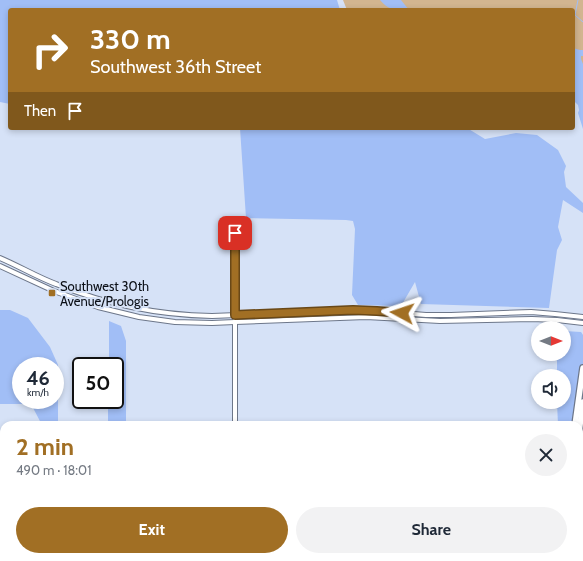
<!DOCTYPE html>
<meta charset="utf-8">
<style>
body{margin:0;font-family:Cabin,sans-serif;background:#f2f2f3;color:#1f2937;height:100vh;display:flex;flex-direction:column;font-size:15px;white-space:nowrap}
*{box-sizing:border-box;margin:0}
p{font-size:13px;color:#747a83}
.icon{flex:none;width:22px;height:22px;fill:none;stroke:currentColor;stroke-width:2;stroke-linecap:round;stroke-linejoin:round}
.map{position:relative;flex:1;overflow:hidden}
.sheet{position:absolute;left:0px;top:421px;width:583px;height:140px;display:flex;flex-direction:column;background:#fff;border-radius:12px 12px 0 0;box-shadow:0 2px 6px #0003}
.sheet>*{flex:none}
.top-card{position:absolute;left:8px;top:8px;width:567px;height:122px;border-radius:4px;box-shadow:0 2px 6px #0003;background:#a16f24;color:#fff;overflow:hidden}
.needle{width:26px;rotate:90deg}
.controls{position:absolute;left:531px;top:321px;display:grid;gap:8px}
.controls a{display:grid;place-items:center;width:40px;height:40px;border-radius:50%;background:#fff;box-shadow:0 2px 6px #0003;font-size:20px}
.speed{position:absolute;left:12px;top:357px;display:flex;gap:8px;font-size:20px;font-weight:700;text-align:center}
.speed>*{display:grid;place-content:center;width:52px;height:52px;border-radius:50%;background:#fff;box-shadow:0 2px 6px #0003;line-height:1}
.speed small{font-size:10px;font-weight:400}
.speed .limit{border:2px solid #111;border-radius:6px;background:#fff;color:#111}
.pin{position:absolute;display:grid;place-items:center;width:34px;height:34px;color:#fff;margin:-17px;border-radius:8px;box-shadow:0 2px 6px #0006}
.me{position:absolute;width:44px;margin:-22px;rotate:275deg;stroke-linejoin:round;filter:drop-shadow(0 0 3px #0008)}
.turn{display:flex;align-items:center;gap:14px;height:84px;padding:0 16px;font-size:18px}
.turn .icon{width:52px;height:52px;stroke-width:2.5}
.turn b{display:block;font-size:28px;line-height:34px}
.then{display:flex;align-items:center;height:38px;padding:0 16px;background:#0003;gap:8px;font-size:15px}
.round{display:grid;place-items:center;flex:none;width:42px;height:42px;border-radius:21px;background:#f2f2f3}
.summary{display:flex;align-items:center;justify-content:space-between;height:68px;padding:0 16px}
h1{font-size:24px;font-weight:700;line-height:30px;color:#a16f24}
.cta{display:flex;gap:8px;margin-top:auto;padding:8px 16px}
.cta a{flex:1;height:46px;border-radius:24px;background:#a16f24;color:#fff;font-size:16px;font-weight:700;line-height:46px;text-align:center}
.cta a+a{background:#f2f2f3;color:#1f2937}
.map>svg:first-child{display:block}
.green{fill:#d2b590}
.water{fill:#a1bef6;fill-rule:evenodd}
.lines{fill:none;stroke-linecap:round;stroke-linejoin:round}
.stream{stroke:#a1bef6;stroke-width:1}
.street-casing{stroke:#6d778a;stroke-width:5}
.secondary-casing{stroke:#6d778a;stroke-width:6}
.highway-casing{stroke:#6d778a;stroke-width:8}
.street{stroke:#fff;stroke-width:3}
.secondary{stroke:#fff;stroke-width:4}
.highway{stroke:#fff;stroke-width:5.5}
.highway-bridge-casing{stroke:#6d778a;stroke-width:8;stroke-linecap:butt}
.highway-bridge{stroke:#fff;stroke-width:5.5}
.route-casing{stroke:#694817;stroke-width:10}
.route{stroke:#a16f24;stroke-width:7}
.poi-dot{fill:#a16f24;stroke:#d6e2f7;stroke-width:1.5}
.labels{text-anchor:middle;stroke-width:4;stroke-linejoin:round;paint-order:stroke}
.poi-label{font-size:13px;fill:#0b0f16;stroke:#d6e2f7;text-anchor:start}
</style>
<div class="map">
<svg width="583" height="561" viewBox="0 0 583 561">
<rect width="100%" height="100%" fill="#d6e2f7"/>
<path class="green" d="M 343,0 L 583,0 L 583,72 L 573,76 L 573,10 L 347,10 Z"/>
<g class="water">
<path d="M 0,0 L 337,0 L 340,10 L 10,10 L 10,104 L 0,102 Z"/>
<path d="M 380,0 L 401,0 L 409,10 C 396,10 389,11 380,0 Z"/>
<path d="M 573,48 L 580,50 L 583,50 L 583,56 L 581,56 L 581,59 L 583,64 L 583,129 L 578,113 L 579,110 L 578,105 L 573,100 Z"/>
<path d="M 240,128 L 467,128 L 485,139 L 516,133 L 537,135 L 558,150 L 566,166 L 564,172 L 566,187 L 583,203 L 583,213 L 563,200 L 558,227 L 562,240 L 557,250 L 549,308 L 421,304 L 415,282 L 401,306 L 358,305 L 352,295 L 355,229 L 353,221 L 346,220 L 246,218 Z"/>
<path d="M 0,310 L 10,310 L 28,318 L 50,347 L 58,365 L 58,425 L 42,425 L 31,404 L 0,404 ZM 21,366 L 55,366 L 55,400 L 21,400 Z"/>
<path d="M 109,321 L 121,326 L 126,341 L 126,425 L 108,425 L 108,400 L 115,400 L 115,366 L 109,366 Z"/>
<path d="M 564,331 L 581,332 L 583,335 L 583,515 L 579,514 L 579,425 L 558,425 L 557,402 L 564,402 L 564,376 L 557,376 L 557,354 L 564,354 Z"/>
</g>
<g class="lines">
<path class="stream" d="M 578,0 L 575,15 L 583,22"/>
<defs>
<g id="street">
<path d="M 235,233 L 235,322"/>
<path d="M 368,557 L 368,561"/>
</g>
<g id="secondary">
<path d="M 0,258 C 19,266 37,277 56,284 C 107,305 157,315 212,316 L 365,310 L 426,315 L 451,315 L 531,312 L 555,314 L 583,317"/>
<path d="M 0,266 L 54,291 L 98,307 L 139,317 L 175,322 L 212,323 L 235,322 L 366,317 L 440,321 L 532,319 L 557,320 L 583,323"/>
<path d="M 235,425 L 235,322"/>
<path d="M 236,557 L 246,557"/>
<path d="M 501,557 L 501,561"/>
</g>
<g id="highway">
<path d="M 575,425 L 583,368"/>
<path d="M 579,433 L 583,402"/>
<path d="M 579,505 L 583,473"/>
<path d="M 538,561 L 539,557"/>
<path d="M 555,561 L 556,557"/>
<path d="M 560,561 L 560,557"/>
<path d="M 565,561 L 565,557"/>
<path d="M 572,561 L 573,557"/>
</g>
</defs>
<use href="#street" class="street-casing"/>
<use href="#secondary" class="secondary-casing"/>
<use href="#highway" class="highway-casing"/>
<use href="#street" class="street"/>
<use href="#secondary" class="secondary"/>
<use href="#highway" class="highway"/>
<defs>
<path id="highway-bridge" d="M 579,561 L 583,518"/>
</defs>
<use href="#highway-bridge" class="highway-bridge-casing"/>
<use href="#highway-bridge" class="highway-bridge"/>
</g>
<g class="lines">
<defs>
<path id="route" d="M 235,233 L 235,315 L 353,310 L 377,311 L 402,313"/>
</defs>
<use href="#route" class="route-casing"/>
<use href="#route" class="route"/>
</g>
<rect class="poi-dot" x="48" y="289" width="8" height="8" rx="2"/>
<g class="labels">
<g class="poi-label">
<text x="60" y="291">Southwest 30th<tspan x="60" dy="15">Avenue/Prologis</tspan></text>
</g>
</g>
</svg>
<div class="controls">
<a><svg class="needle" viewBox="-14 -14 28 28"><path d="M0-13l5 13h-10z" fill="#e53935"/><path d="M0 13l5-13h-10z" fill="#747a83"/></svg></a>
<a><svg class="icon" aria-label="sound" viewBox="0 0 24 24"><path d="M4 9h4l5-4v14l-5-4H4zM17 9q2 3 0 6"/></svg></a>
</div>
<div class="speed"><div>46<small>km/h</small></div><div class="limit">50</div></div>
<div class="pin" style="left:235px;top:233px;background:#d93025"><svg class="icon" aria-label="arrive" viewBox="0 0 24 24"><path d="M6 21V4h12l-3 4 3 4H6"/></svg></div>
<svg class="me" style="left:402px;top:313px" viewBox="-20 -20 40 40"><path d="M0-17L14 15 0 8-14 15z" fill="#a16f24" stroke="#fff" stroke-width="4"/></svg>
<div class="top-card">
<div class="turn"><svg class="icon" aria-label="right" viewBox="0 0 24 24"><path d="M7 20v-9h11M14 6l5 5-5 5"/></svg><div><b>330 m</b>Southwest 36th Street</div></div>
<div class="then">Then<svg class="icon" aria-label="arrive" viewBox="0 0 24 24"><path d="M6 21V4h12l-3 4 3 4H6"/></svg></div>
</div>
<section class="sheet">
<div class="summary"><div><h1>2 min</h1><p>490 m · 18:01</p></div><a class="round"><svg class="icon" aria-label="close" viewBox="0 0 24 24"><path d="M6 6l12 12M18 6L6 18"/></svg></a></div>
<div class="cta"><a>Exit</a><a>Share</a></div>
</section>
</div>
